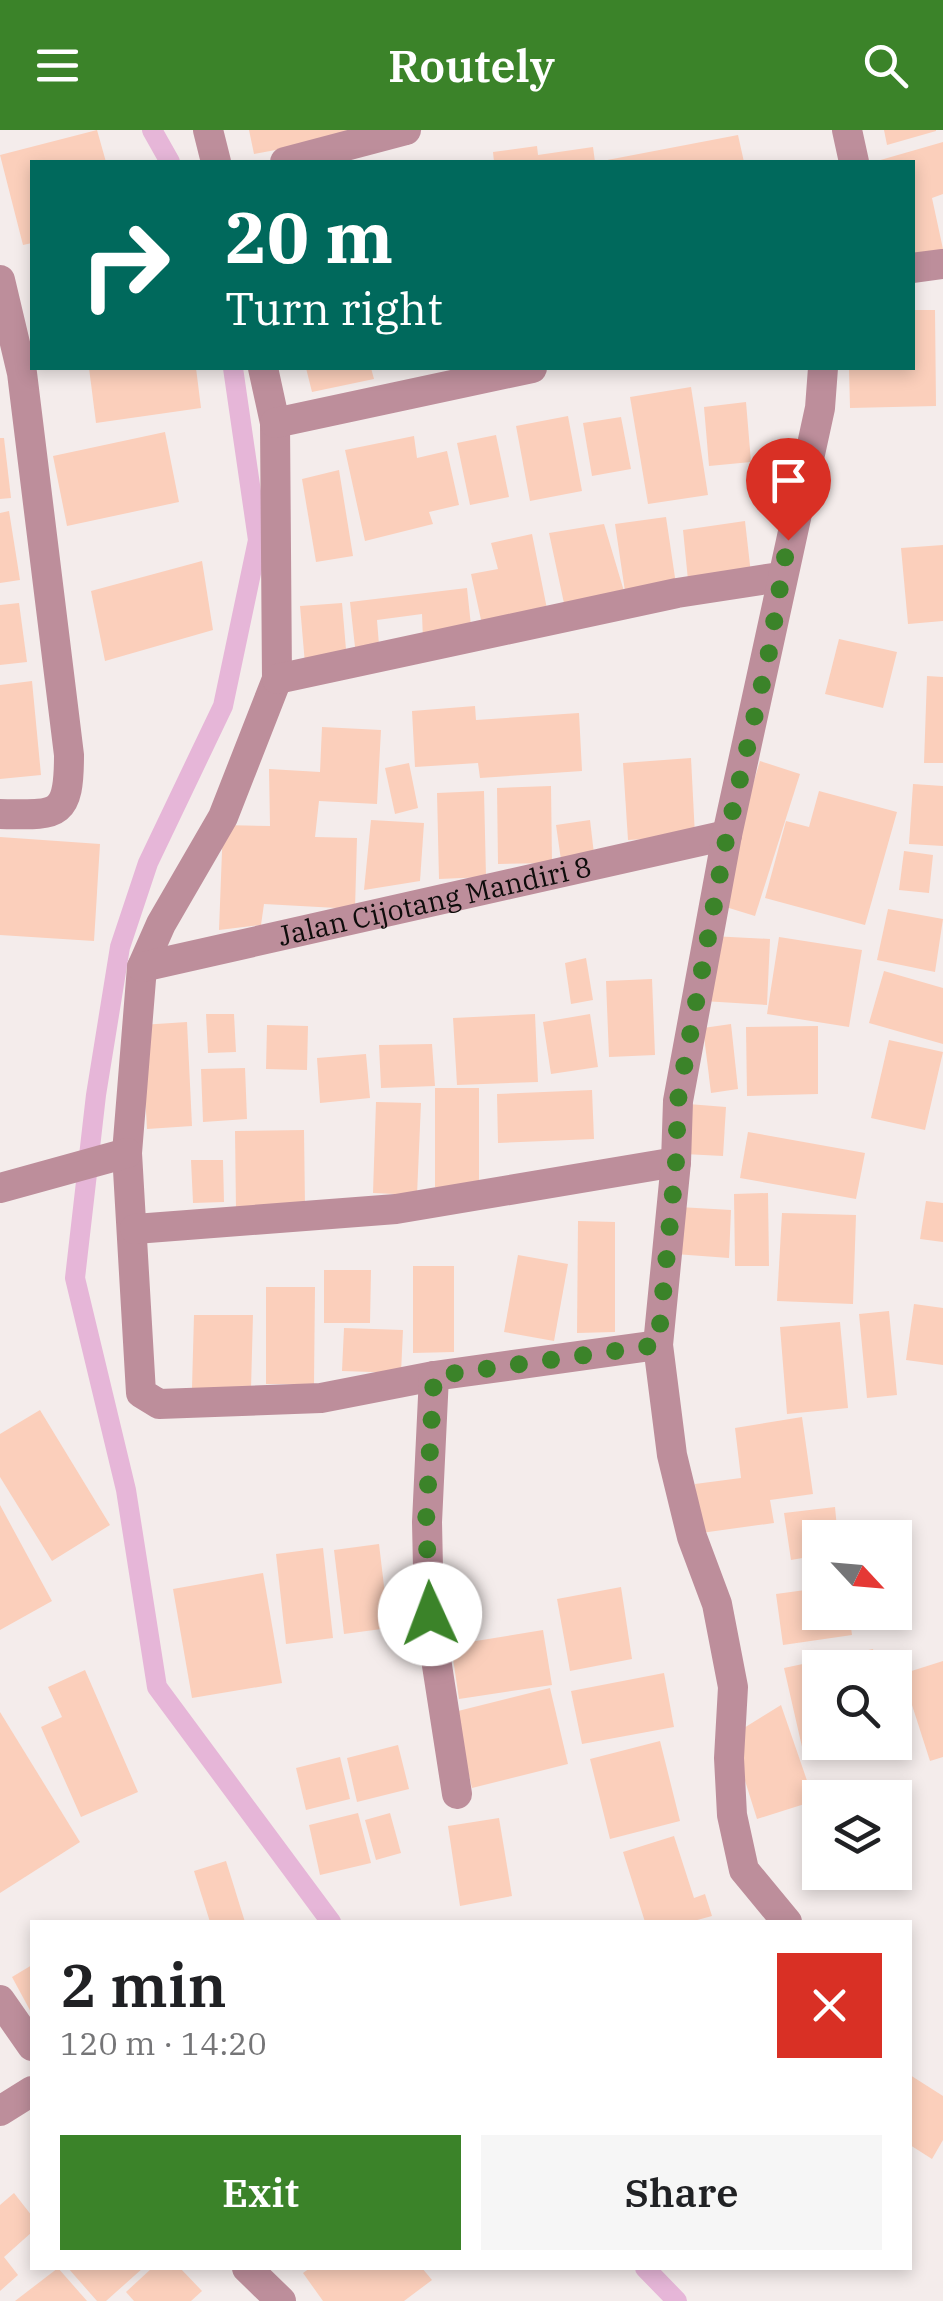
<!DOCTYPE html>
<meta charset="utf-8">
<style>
body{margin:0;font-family:"IBM Plex Serif",serif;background:#f6f6f6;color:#202124;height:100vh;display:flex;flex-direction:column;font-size:38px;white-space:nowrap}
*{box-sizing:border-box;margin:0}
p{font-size:32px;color:#757577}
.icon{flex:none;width:55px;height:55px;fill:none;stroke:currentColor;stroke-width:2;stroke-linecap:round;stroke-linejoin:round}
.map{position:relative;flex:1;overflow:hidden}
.drawer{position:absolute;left:30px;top:1790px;width:882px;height:350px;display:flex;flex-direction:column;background:#fff;border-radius:0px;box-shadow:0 5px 15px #0003}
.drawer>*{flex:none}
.banner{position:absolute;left:30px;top:30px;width:885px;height:210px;border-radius:0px;box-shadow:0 5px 15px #0003;background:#00695c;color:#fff;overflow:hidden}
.needle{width:65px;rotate:116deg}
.controls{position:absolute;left:802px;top:1390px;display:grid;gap:20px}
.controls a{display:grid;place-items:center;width:110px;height:110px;border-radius:0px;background:#fff;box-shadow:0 5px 15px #0003;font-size:50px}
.pin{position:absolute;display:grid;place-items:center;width:85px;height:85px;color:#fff;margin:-102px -42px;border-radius:50% 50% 50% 0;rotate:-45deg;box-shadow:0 0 10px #0007}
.pin .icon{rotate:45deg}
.me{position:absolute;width:110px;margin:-55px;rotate:358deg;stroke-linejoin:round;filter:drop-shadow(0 0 8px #0008)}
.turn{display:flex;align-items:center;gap:35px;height:210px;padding:0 30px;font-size:45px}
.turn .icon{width:130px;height:130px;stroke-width:2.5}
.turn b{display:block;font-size:70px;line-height:85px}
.round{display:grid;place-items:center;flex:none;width:105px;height:105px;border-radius:0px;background:#f6f6f6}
.head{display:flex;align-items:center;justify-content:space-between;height:170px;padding:0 30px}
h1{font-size:60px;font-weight:600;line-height:75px}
.cta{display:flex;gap:20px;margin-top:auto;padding:20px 30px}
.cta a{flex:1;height:115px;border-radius:0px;background:#3b8329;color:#fff;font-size:40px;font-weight:600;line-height:115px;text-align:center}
.cta a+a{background:#f6f6f6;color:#202124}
header{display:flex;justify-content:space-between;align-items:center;height:130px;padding:0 30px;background:#3b8329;color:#fff;font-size:45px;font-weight:600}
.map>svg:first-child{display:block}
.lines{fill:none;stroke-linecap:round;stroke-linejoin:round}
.stream{stroke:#e6b6d8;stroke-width:20}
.building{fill:#fbcfbb}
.street{stroke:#bd8e9b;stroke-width:30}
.route{stroke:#3b8329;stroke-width:18;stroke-dasharray:0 32.4}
.labels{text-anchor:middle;stroke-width:10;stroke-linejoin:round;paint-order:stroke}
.street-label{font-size:28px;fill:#0e0c0b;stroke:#fefbfa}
</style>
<header><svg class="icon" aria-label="menu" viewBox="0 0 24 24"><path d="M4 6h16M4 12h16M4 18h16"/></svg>Routely<svg class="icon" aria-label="search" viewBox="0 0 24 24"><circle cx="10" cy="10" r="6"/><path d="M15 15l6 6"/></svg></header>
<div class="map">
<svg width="943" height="2171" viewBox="0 0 943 2171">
<rect width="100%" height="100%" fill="#f4eceb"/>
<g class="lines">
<g class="stream">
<path d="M 152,0 L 170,32"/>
<path d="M 233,238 L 258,410 L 223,576 L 148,733 L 120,817 L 96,965 L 75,1148 L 126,1360 L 157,1557 L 331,1792"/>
<path d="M 645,2138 L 677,2171"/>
</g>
</g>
<g class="building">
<path d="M 97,0 L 106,32 L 32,32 L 32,113 L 23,115 L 0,25 Z"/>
<path d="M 249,0 L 373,0 L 373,2 L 254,24 Z"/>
<path d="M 884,0 L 936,0 L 936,1 L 887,15 Z"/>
<path d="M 738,5 L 744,32 L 602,32 L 602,31 Z"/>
<path d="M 943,12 L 943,64 L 932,68 L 943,119 L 912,127 L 912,32 L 877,31 Z"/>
<path d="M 537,16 L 538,25 L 593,17 L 595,32 L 494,32 L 493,22 Z"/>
<path d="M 912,180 L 935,180 L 936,276 L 850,278 L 849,238 L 912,238 Z"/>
<path d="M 89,238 L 196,238 L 201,278 L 96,293 Z"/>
<path d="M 306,238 L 371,238 L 374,249 L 312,262 Z"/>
<path d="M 691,257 L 708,365 L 648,374 L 630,267 Z"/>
<path d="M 746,272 L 751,332 L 709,336 L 704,277 Z"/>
<path d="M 568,286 L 582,361 L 530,371 L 516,296 Z"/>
<path d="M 621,287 L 631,339 L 592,346 L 583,293 Z"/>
<path d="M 165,302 L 179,372 L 67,396 L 53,326 Z"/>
<path d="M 496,305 L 509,367 L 470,375 L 457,313 Z"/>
<path d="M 414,306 L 417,328 L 447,321 L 459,375 L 429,382 L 433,394 L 365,411 L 345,320 Z"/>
<path d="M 0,308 L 4,308 L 11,368 L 0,369 Z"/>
<path d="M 339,340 L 353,426 L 316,432 L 302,349 Z"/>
<path d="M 9,381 L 20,450 L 0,453 L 0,383 Z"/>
<path d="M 666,387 L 677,461 L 565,478 L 549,403 L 604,394 L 626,468 L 615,394 Z"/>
<path d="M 745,391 L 751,444 L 688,450 L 683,400 Z"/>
<path d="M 532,404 L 548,484 L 483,499 L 471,444 L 498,439 L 491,413 Z"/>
<path d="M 943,415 L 943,491 L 908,494 L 901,418 Z"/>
<path d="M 202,431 L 213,500 L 105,531 L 91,461 Z"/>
<path d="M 467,458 L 472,505 L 423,510 L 422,484 L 377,490 L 379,515 L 355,517 L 350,472 Z"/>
<path d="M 19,473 L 27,532 L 0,535 L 0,475 Z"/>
<path d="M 342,473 L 347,531 L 305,534 L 300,476 Z"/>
<path d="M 839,509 L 897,522 L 883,578 L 825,564 Z"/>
<path d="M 927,546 L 943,547 L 943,633 L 924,633 Z"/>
<path d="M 32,551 L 41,645 L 0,649 L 0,555 Z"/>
<path d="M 475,576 L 476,590 L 579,583 L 582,641 L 480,648 L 478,633 L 415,637 L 412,581 Z"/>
<path d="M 322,597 L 381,600 L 377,674 L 319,671 L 315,707 L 357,708 L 355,779 L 264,774 L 261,795 L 219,800 L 223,695 L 270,696 L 269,639 L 320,642 Z"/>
<path d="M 691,628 L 695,706 L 628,710 L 623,633 Z"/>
<path d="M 760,631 L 800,644 L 755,786 L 716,774 Z"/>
<path d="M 409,633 L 418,678 L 395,684 L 385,638 Z"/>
<path d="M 913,654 L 943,656 L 943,716 L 909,714 Z"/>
<path d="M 551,656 L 552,733 L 498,734 L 497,658 Z"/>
<path d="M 484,661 L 486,747 L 439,749 L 437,663 Z"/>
<path d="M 819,661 L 897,682 L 865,795 L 765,768 L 786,691 L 809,697 Z"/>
<path d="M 371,690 L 424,693 L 420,751 L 364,760 Z"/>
<path d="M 590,690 L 594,724 L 561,730 L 556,695 Z"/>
<path d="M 0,707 L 100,714 L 94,811 L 0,805 Z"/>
<path d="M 904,721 L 933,725 L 929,763 L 899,760 Z"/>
<path d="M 888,779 L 943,789 L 935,842 L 877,830 Z"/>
<path d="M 711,806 L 770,809 L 767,875 L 703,871 Z"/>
<path d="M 779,807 L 862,820 L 849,897 L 767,884 Z"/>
<path d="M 586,828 L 593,870 L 571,874 L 565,833 Z"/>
<path d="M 884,841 L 943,858 L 943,914 L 869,893 Z"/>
<path d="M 652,849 L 655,925 L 609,927 L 606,851 Z"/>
<path d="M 206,884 L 234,884 L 236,922 L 208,923 Z"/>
<path d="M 535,884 L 538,952 L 457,955 L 453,888 Z"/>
<path d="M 590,884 L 598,937 L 551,944 L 543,892 Z"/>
<path d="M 187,892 L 192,996 L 147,999 L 141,895 Z"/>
<path d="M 731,894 L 738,959 L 711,963 L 703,898 Z"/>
<path d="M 267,895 L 308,896 L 307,940 L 266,939 Z"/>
<path d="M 818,896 L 818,964 L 747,966 L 746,897 Z"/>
<path d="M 889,910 L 943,922 L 925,1000 L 871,988 Z"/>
<path d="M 432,914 L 435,956 L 381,958 L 379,915 Z"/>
<path d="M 366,924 L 370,968 L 320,973 L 317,928 Z"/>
<path d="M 245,938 L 247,989 L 203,992 L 201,939 Z"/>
<rect x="435" y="958" width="44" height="99"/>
<path d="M 592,960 L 594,1009 L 498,1013 L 497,964 Z"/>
<path d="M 376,972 L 421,973 L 417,1065 L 373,1063 Z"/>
<path d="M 688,974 L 726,977 L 723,1026 L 684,1024 Z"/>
<path d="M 304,1000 L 305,1078 L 236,1080 L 235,1001 Z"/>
<path d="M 748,1002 L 865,1023 L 856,1069 L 740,1048 Z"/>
<path d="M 191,1030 L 223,1030 L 224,1072 L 193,1073 Z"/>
<path d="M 768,1063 L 769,1136 L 735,1136 L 734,1064 Z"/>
<path d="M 926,1071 L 943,1073 L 943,1112 L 920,1109 Z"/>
<path d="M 679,1077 L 731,1080 L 729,1128 L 675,1124 Z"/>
<path d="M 782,1083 L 856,1085 L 853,1174 L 777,1171 Z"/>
<path d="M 578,1091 L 615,1092 L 615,1202 L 577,1203 Z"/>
<path d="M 518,1125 L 568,1134 L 554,1211 L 504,1202 Z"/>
<path d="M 413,1136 L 454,1136 L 454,1222 L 413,1223 Z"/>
<path d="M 324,1140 L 371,1140 L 370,1193 L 324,1193 Z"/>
<path d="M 266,1157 L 315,1157 L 314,1254 L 266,1254 Z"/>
<path d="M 914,1174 L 943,1178 L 943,1235 L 906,1230 Z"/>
<path d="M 889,1181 L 897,1265 L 867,1268 L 859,1184 Z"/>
<path d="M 194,1185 L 253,1185 L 251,1259 L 192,1258 Z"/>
<path d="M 840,1192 L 848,1278 L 787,1284 L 780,1197 Z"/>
<path d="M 344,1198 L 403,1200 L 401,1243 L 342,1241 Z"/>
<path d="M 40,1280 L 110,1395 L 52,1431 L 0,1347 L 0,1304 Z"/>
<path d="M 802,1287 L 813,1364 L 770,1370 L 774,1393 L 701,1403 L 695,1354 L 741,1348 L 735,1298 Z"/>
<path d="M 0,1375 L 52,1471 L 0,1500 Z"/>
<path d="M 835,1377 L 838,1408 L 820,1408 L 820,1425 L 791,1430 L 784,1383 Z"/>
<path d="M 379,1414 L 389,1498 L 344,1504 L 334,1420 Z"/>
<path d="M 323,1418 L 333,1508 L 286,1514 L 276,1424 Z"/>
<path d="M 263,1443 L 282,1553 L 192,1568 L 173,1459 Z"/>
<path d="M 621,1457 L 632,1529 L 570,1541 L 557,1469 Z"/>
<path d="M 820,1458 L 820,1482 L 849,1482 L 852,1505 L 783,1515 L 776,1464 Z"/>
<path d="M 543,1500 L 552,1555 L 459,1569 L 451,1515 Z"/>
<path d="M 873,1519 L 877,1538 L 820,1538 L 820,1612 L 878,1614 L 805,1630 L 784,1538 Z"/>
<path d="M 943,1531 L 943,1627 L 930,1631 L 902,1544 Z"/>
<path d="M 85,1540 L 138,1662 L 81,1687 L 41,1597 L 62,1587 L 48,1557 Z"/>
<path d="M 664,1543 L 674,1597 L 582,1614 L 571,1561 Z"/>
<path d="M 550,1558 L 568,1634 L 472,1658 L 454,1582 Z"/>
<path d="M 781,1575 L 814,1671 L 757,1689 L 731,1606 Z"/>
<path d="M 0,1582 L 80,1712 L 0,1763 Z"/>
<path d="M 660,1611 L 680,1691 L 610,1709 L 590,1629 Z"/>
<path d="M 398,1615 L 409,1659 L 357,1672 L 347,1628 Z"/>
<path d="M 340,1627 L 350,1669 L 306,1680 L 296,1638 Z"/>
<path d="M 358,1683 L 371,1733 L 320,1745 L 309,1695 Z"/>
<path d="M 390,1683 L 401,1723 L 376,1730 L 365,1690 Z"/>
<path d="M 499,1688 L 512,1766 L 460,1776 L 448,1696 Z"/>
<path d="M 674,1706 L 694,1768 L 705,1764 L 712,1786 L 690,1792 L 645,1792 L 623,1722 Z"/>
<path d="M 226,1731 L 245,1792 L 210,1792 L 194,1741 Z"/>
<path d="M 32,1835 L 32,1884 L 12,1847 Z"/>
<path d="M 910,1945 L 943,1966 L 943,2010 L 932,2029 L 910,2015 Z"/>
<path d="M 14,2063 L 32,2086 L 32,2102 L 4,2127 L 18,2145 L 0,2161 L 0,2075 Z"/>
<path d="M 58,2138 L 87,2171 L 15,2171 Z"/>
<path d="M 68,2138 L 143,2138 L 106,2171 L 97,2171 Z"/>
<path d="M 152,2138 L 180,2138 L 202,2161 L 191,2171 L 134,2171 L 126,2162 Z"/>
<path d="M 310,2138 L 422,2138 L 432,2150 L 404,2171 L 323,2171 L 303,2143 Z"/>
</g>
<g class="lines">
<g class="street">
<path d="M 208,0 L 216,32"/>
<path d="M 847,0 L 854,32"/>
<path d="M 285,32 L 406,0"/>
<path d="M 912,138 L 943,134"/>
<path d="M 0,150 L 22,243 L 69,625 C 69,688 58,685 0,684"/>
<path d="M 263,238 L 275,293 L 277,549 L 223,687 L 161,794 L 142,837 L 127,1023 L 141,1263 L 159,1274 L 321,1268 L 434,1246 L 658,1215"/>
<path d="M 275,293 L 532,238"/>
<path d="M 277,549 L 677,463 L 780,447"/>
<path id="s1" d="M 142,837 L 727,705"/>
<path d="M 0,1058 L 127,1023"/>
<path d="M 135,1099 L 396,1079 L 676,1032"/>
<path d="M 434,1246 L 427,1392 L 429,1484 L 457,1664"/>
<path d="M 787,1792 L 744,1740 L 732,1685 L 729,1628 L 733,1557 L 717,1474 L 692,1407 L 672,1325 L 658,1215 L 676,1032 L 678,971 L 727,705 L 820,278 L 823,238"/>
<path d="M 0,1870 L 32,1916"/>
<path d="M 0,1981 L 32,1961"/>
<path d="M 247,2138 L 281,2171"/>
</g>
</g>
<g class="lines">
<path class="route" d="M 430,1484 L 426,1392 L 434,1246 L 658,1215 L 676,1032 L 678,970 L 727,705 L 768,528 L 788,410"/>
</g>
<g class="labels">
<g class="street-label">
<text dy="10" stroke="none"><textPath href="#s1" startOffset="300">Jalan Cijotang Mandiri 8</textPath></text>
</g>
</g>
</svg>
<div class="controls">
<a><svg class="needle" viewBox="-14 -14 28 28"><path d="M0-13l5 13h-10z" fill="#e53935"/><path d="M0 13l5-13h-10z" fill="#757577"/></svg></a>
<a><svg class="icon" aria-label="search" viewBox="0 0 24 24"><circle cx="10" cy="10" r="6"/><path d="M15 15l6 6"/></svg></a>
<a><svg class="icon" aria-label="layers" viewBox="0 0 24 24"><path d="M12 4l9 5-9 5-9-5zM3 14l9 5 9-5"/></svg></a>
</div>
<div class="pin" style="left:788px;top:410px;background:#d93025"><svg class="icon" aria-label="arrive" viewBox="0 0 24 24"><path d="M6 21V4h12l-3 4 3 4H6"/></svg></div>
<svg class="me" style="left:430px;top:1484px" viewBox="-20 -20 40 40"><circle r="19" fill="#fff"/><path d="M0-13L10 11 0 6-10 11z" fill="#3b8329"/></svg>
<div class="banner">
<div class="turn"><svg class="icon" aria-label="right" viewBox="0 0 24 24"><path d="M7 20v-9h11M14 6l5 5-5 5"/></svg><div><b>20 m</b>Turn right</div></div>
</div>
<section class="drawer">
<div class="head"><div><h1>2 min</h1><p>120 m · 14:20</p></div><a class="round" style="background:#d93025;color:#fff"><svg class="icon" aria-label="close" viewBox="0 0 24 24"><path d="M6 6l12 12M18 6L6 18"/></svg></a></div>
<div class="cta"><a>Exit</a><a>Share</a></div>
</section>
</div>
